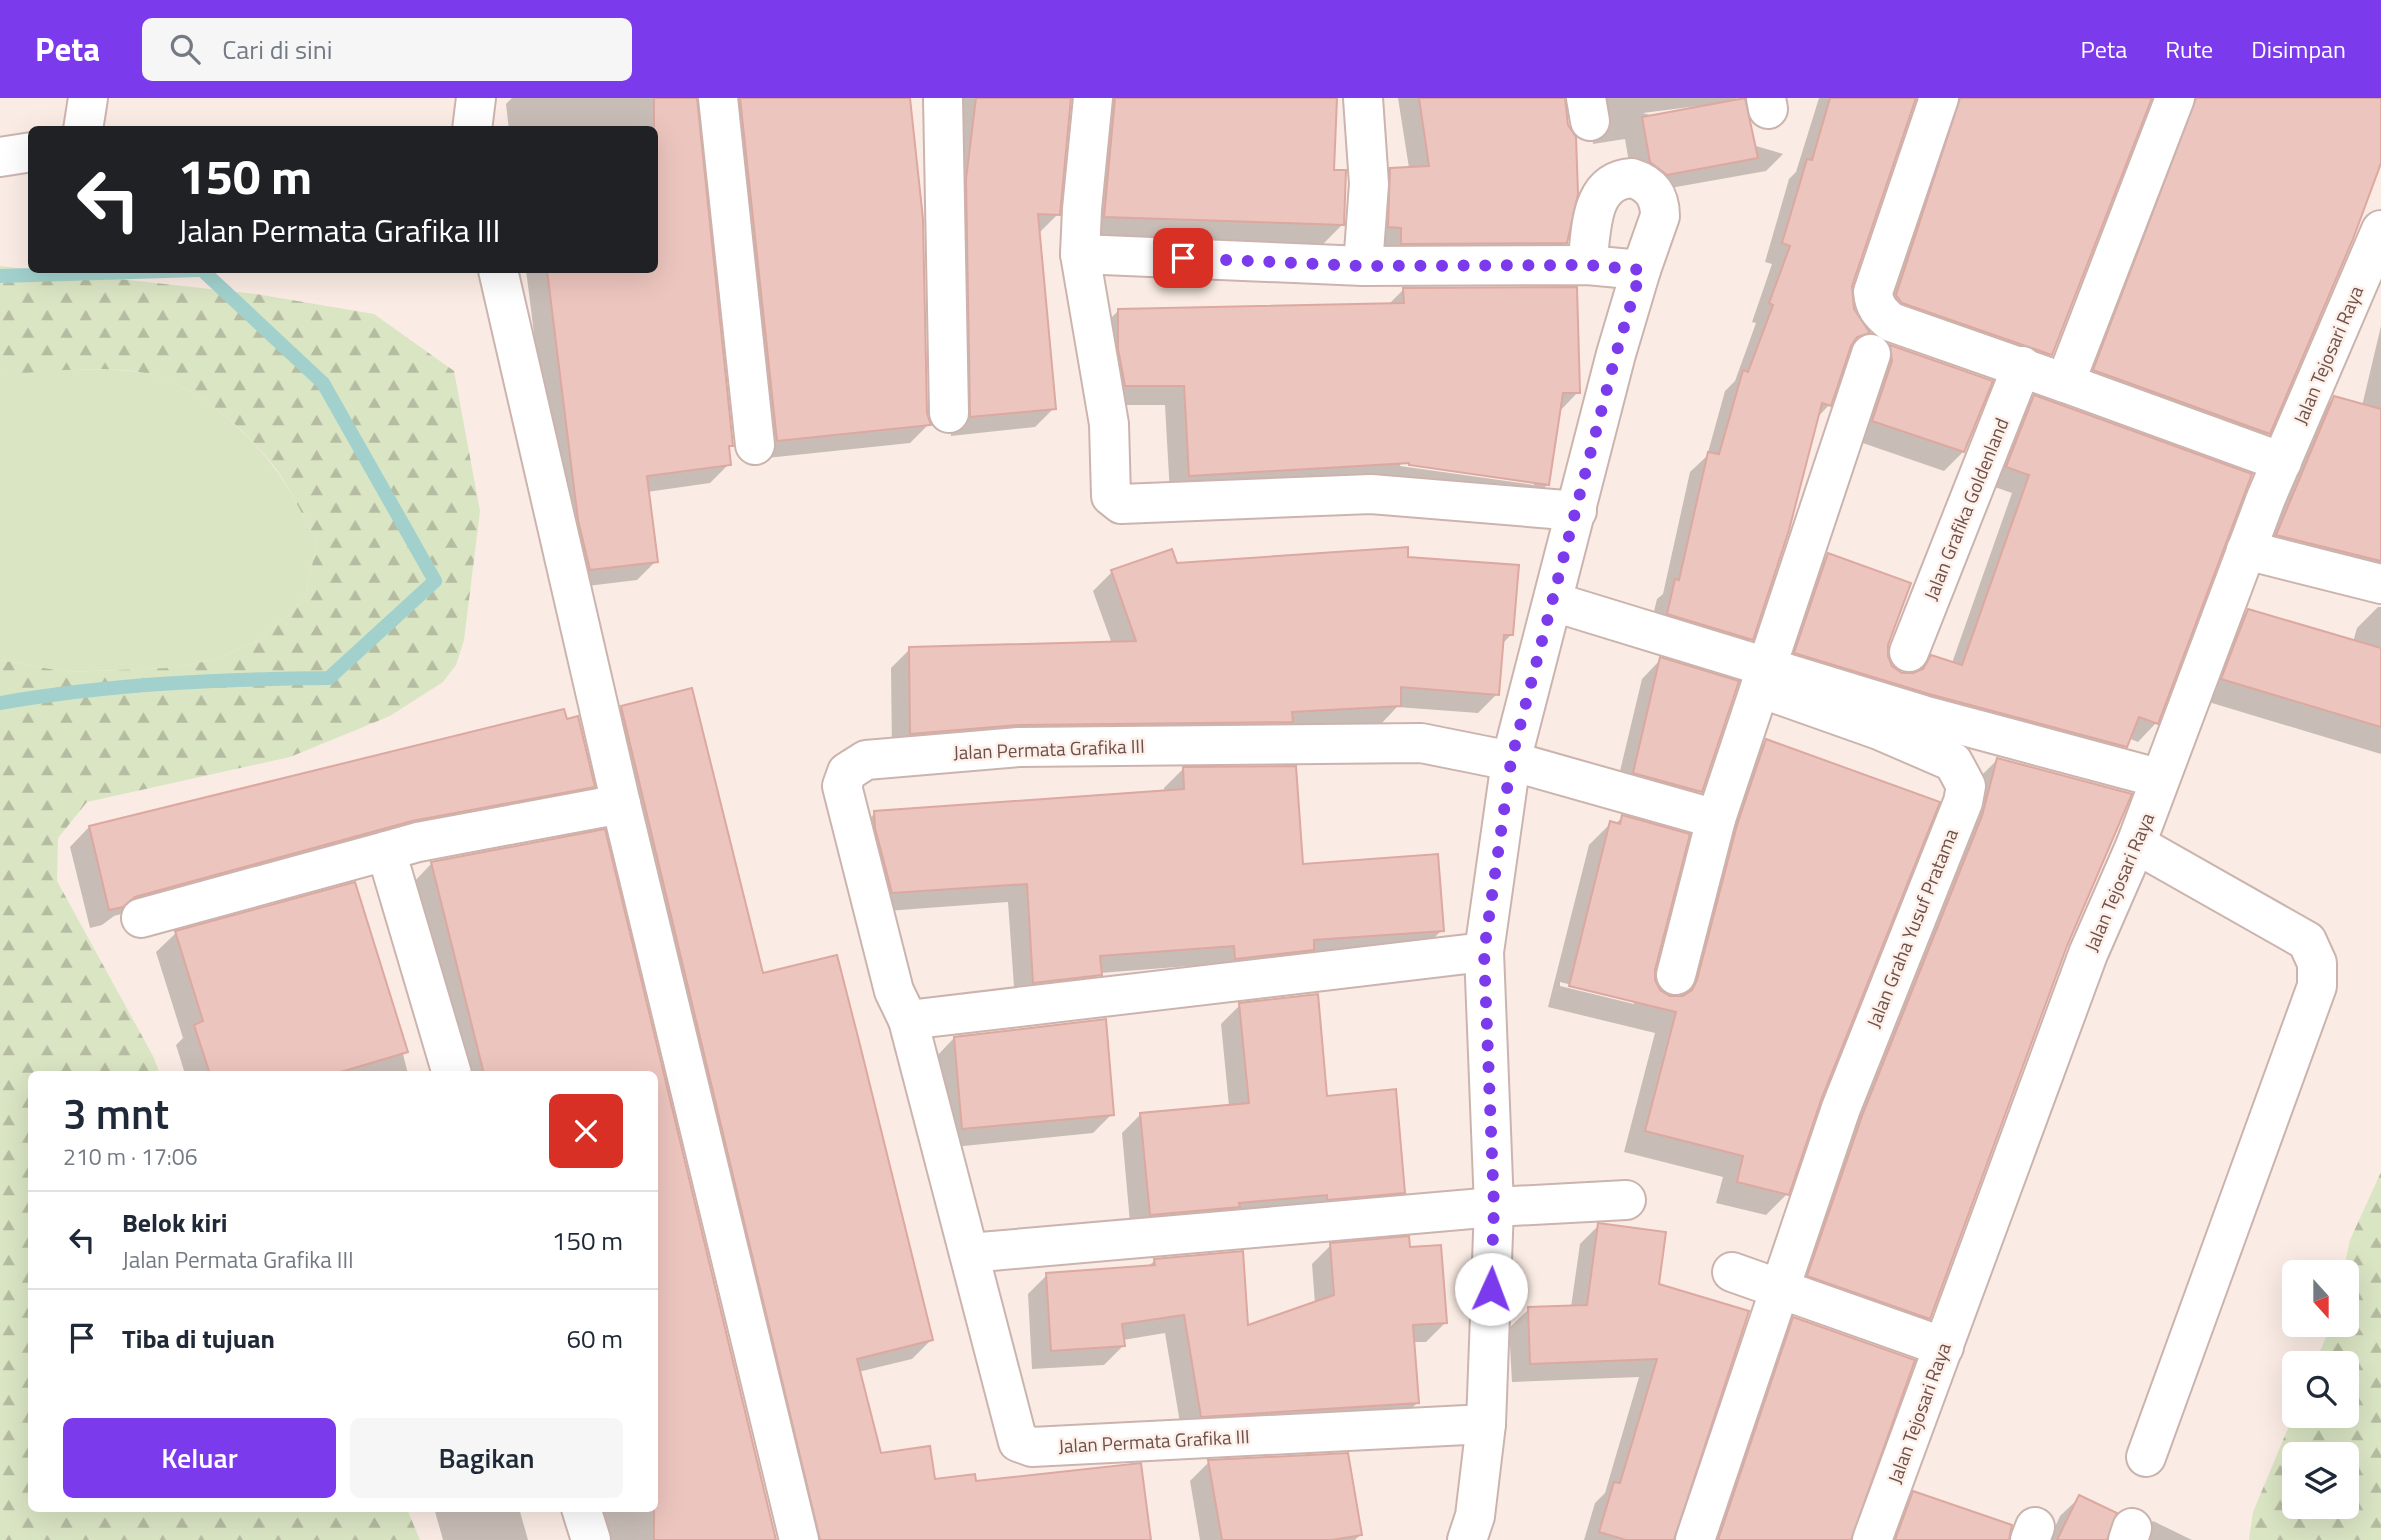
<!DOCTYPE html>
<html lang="id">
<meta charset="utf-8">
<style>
body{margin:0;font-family:"Titillium Web",sans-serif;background:#f6f6f7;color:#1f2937;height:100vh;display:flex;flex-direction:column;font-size:26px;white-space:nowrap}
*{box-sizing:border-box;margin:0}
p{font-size:23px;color:#747a83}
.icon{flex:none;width:38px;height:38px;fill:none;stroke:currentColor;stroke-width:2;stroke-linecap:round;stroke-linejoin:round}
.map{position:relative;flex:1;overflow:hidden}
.drawer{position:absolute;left:28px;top:973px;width:630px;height:441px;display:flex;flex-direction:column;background:#fff;border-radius:10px;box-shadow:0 7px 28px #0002}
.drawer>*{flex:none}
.banner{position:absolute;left:28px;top:28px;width:630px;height:147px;border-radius:10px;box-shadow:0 7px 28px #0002;background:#202124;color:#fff;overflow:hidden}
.needle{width:46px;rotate:159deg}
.controls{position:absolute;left:2282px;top:1162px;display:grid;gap:14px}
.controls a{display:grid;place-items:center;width:77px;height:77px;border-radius:10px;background:#fff;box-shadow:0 7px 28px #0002;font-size:35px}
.pin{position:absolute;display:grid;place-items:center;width:60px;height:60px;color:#fff;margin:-30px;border-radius:14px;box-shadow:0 4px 10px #0006}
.me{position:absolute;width:77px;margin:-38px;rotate:2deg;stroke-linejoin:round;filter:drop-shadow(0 0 5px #0008)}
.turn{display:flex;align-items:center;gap:24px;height:147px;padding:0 35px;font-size:32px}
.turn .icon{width:91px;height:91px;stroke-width:2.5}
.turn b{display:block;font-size:49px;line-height:60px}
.round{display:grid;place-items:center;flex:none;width:74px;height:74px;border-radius:10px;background:#f6f6f7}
.head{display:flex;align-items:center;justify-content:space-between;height:119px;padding:0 35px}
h1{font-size:42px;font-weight:600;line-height:52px}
.cta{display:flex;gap:14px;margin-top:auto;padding:14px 35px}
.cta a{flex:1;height:80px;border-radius:10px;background:#7c3aed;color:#fff;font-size:28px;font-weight:600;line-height:80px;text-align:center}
.cta a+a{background:#f6f6f7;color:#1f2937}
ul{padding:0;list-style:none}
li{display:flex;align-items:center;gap:21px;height:98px;padding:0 35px;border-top:2px solid #e0e1e3}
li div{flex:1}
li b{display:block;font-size:26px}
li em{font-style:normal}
header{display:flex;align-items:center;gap:42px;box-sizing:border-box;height:98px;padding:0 35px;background:#7c3aed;color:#fff}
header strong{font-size:33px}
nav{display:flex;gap:38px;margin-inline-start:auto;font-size:24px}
.search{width:490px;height:63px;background:#f6f6f7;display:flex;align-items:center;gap:18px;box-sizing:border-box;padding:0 24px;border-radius:10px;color:#747a83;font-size:26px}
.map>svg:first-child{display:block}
.green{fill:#dae5c4}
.forest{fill:url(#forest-firs);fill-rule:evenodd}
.shadow{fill:#0003;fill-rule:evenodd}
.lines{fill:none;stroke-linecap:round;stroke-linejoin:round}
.stream{stroke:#a2d1cd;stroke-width:14}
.building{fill:#ecc5be;stroke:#dda8a0;stroke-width:2}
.minor-casing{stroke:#ccb4ae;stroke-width:42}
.minor{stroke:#fff;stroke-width:38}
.route{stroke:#7c3aed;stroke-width:12;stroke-dasharray:0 21.6}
.labels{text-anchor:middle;stroke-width:5;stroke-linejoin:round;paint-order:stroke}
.street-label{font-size:19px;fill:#6f504c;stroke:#fdf0e9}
</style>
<header>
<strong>Peta</strong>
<div class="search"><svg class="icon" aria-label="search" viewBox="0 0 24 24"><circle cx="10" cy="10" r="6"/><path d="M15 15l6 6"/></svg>Cari di sini</div>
<nav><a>Peta</a><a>Rute</a><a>Disimpan</a></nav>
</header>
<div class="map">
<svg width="2381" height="1442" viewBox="0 0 2381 1442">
<defs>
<pattern id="forest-firs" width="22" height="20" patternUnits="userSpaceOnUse" patternTransform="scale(1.75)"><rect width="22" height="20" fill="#dae5c4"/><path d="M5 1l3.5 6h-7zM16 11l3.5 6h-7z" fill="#b5bca1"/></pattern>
</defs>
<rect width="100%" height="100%" fill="#faece4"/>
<path class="green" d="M 48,271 C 77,272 109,270 139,274 C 193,283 243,328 275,371 C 292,393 304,421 317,445 L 305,499 L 290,516 L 255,544 L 214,562 L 168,570 L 67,574 L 0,562 L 0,277 Z"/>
<g class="forest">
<path d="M 0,168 L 256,196 L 374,216 L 454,273 L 480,413 L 464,542 L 456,567 L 443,584 L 390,618 L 290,659 L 87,704 L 58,740 L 57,783 L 153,958 L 160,976 L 32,976 L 32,1410 L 407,1411 L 420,1442 L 0,1442 L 0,562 L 67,574 L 168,570 L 214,562 L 255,544 L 290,516 L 305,499 L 317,445 C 304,421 292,393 276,371 C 243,328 193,283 139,274 C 93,267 45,274 0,277 Z"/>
<path d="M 2381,1074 L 2381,1442 L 2249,1442 L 2253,1414 L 2294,1316 L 2347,1318 L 2347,1265 L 2315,1265 L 2331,1227 L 2347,1227 L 2347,1174 L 2343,1174 L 2350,1142 ZM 2294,1356 L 2347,1356 L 2347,1409 L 2294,1409 Z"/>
</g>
<g class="shadow">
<path d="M 512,0 L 695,0 L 731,347 L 727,351 L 729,366 L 710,385 L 647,394 L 656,463 L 637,482 L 571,490 L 560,442 L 526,172 L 654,172 L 654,32 L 509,32 L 506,6 Z"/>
<path d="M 709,0 L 908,0 L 925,316 L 929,326 L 910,345 L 758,361 Z"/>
<path d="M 959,0 L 1069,0 L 1058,116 L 1038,136 L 1054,310 L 1035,329 L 951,338 L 948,90 Z"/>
<path d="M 1084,0 L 1335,0 L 1332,74 L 1342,127 L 1323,146 L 1085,137 Z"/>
<path d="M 1398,0 L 1563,0 L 1566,144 L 1547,163 L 1384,164 L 1372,90 L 1391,71 L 1409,70 Z"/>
<path d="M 1578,0 L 1737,0 L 1729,4 L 1643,15 L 1783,56 L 1766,73 L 1648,94 L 1632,82 L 1625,41 L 1593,46 L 1590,15 Z"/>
<path d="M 1819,0 L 1913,0 L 1850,187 L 1853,212 L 1868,234 L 1847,254 L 1829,307 L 1817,320 L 1751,541 L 1733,559 L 1649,534 L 1657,501 L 1663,496 L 1690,374 L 1707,358 L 1725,293 L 1735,283 L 1756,225 L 1752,224 L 1772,166 L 1765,164 L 1789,81 L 1796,74 Z"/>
<path d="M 1975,0 L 2150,0 L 2051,256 L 2032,276 L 1883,223 L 1944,30 Z"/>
<path d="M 2165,0 L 2381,0 L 2381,65 L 2268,335 L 2249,354 L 2075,291 Z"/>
<path d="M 1404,191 L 1578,294 L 1559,314 L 1548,386 L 1529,405 L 1170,397 L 1165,307 L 1106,307 L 1099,232 L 1118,213 L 1388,207 ZM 1401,364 L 1534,383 L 1534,387 L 1400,368 Z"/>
<path d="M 2381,228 L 2381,499 L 2256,457 L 2313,321 L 2334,300 L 2362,308 Z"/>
<path d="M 1891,249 L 1963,354 L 1944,373 L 1854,342 L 1872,268 Z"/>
<path d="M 2034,299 L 2250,377 L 2156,625 L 2138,644 L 2128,640 L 2125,648 L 2107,666 L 1777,573 L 1810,475 L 1828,457 L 1887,546 L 1886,558 L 1891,569 L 1901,576 L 1913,577 L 1932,559 L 1952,565 L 2012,395 L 1989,387 L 2016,318 Z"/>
<path d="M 1407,460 L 1512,536 L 1501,547 L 1497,596 L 1478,615 L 1397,609 L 1380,627 L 892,655 L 891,570 L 910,551 L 1112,546 L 1093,493 L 1112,474 L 1176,467 Z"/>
<path d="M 2378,509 L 2381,509 L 2381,656 L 2202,602 L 2227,534 L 2248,513 L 2353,544 L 2357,530 Z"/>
<path d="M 1661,561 L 1700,693 L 1681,713 L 1615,694 L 1642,581 Z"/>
<path d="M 622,609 L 761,877 L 931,1242 L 912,1261 L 858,1274 L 879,1357 L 933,1383 L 975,1385 L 1149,1442 L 798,1442 L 602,628 Z"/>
<path d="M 1766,643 L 1819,1001 L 1787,1096 L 1766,1117 L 1716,1105 L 1723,1079 L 1624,1054 L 1655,935 L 1548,909 L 1589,747 L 1611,725 L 1615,726 L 1623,719 L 1653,884 L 1660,894 L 1678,900 L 1716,750 L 1745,665 ZM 1560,884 L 1634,902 L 1634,906 L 1560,888 Z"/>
<path d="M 1998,661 L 2066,848 L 1929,1220 L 1910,1239 L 1790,1196 L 1979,680 Z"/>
<path d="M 1183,671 L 1301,767 L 1442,832 L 1423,851 L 1217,880 L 1215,866 L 1100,875 L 1081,896 L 1015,903 L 1008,804 L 873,814 L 856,734 L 875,715 L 1164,694 L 1164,690 Z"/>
<path d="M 593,688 L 573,707 L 392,741 L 114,818 L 102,827 L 90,830 L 70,749 L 89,729 Z"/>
<path d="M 603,733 L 776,1442 L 589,1442 L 572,1410 L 654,1410 L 654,976 L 462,976 L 413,785 L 432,765 Z"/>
<path d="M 354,786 L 406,953 L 403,956 L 408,976 L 185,976 L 176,947 L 183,940 L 156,854 L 176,835 Z"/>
<path d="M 1240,907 L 1326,1000 L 1403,1094 L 1384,1113 L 1131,1136 L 1122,1035 L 1141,1016 L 1229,1008 L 1221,926 Z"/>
<path d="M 954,940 L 1112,1016 L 1093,1035 L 944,1050 L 935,960 Z"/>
<path d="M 1599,1127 L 1657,1187 L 1672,1442 L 1584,1442 L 1595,1405 L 1605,1395 L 1639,1279 L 1512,1284 L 1509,1230 L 1529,1211 L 1571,1209 L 1580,1146 Z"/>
<path d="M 1331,1147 L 1409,1151 L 1445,1225 L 1426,1244 L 1412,1244 L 1417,1305 L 1398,1324 L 1182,1337 L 1165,1235 L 1123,1242 L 1123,1248 L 1104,1267 L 1032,1271 L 1028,1196 L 1047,1177 L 1148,1169 L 1155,1162 L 1246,1229 L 1315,1206 L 1312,1166 Z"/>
<path d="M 1794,1221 L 1849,1442 L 1707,1442 L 1775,1240 Z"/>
<path d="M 1209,1364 L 1360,1437 L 1355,1442 L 1200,1442 L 1190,1383 Z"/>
<path d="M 1914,1395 L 2008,1442 L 1883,1442 L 1895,1414 Z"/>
<path d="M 2080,1399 L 2105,1442 L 2049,1442 L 2060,1418 Z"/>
<path d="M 434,1410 L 519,1410 L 528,1442 L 443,1442 Z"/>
<path d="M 2153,1423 L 2192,1442 L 2134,1442 Z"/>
</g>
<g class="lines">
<g class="stream">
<path d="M 0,178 L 199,172"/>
<path d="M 0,605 C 109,586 219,581 329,580 L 435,483 L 323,285 L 202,172"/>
</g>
</g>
<g class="building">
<path d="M 654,0 L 697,0 L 733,348 L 729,348 L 731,367 L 647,378 L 658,464 L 590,472 L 578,422 L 547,172 L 654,172 Z"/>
<path d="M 740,0 L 910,0 L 923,121 L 927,315 L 931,327 L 777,343 Z"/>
<path d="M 976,0 L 1071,0 L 1060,117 L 1038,116 L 1056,311 L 970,319 L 966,81 Z"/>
<path d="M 1115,0 L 1337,0 L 1334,72 L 1346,72 L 1344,127 L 1104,119 Z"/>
<path d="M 1419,0 L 1565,0 L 1568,27 L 1576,39 L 1578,96 L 1567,145 L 1401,146 L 1401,130 L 1388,129 L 1390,70 L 1429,68 Z"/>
<path d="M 1745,0 L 1758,60 L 1667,77 L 1650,64 L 1642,19 Z"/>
<path d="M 1830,0 L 1916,0 L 1852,188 L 1854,211 L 1870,235 L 1857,239 L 1851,248 L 1831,308 L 1822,305 L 1789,432 L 1753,542 L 1667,516 L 1675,481 L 1679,482 L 1708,354 L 1719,356 L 1743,272 L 1748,274 L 1773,207 L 1769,205 L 1790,148 L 1782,145 L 1807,61 L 1812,62 Z"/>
<path d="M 1960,0 L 2152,0 L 2052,257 L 1902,205 L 1896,197 Z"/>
<path d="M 2196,0 L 2381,0 L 2381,65 L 2353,141 L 2270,336 L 2093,272 Z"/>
<path d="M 1577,189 L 1580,295 L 1563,295 L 1549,387 L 1409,367 L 1409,365 L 1189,378 L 1184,288 L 1125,288 L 1118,251 L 1118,211 L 1404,205 L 1403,190 Z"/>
<path d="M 1890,247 L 1993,283 L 1964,354 L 1872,323 L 1892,263 Z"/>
<path d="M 2034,297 L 2252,376 L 2158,626 L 2139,619 L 2127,649 L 1929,596 L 1794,555 L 1828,455 L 1911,485 L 1888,547 L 1888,558 L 1892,568 L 1902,575 L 1913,575 L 1923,571 L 1931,557 L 1962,567 L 2029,377 L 2006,369 Z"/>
<path d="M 2334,298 L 2381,311 L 2381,463 L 2276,437 Z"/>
<path d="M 1408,449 L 1408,459 L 1519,467 L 1513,537 L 1504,537 L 1499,597 L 1401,589 L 1401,608 L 1292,614 L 1293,624 L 1019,627 L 910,636 L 909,549 L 1136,543 L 1111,472 L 1172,451 L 1177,465 Z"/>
<path d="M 2248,511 L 2381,550 L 2381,629 L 2221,581 Z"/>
<path d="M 1660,559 L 1739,583 L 1702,694 L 1633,675 Z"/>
<path d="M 692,590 L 763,875 L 837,857 L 860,947 L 933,1242 L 857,1261 L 881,1355 L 930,1348 L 935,1381 L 975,1376 L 976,1383 L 1141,1365 L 1151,1442 L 820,1442 L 621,608 Z"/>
<path d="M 564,611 L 567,621 L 578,618 L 595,689 L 412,723 L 135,799 L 123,809 L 109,812 L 89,728 Z"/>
<path d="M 1766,641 L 1940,704 L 1821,1002 L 1789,1097 L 1737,1084 L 1743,1058 L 1645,1033 L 1676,914 L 1569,888 L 1610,723 L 1620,726 L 1622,717 L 1690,736 L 1655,872 L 1655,882 L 1660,892 L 1670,898 L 1683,898 L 1692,892 L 1697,882 L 1737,727 Z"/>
<path d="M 1997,660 L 2132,696 L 2067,848 L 1930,1221 L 1807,1178 L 1862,1018 L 1982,718 Z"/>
<path d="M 1296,668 L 1303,766 L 1438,756 L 1444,833 L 1314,842 L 1314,852 L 1235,861 L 1234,848 L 1100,858 L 1102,877 L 1033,885 L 1027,786 L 892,795 L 875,730 L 874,713 L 1184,691 L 1183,669 Z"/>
<path d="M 605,731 L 776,1442 L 654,1442 L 654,976 L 484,976 L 431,764 Z"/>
<path d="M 355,784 L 408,954 L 334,976 L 210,976 L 194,927 L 203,923 L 175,833 Z"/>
<path d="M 1318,896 L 1327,998 L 1396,991 L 1405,1095 L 1327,1102 L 1327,1097 L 1239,1105 L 1240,1109 L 1150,1117 L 1140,1015 L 1249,1005 L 1239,905 Z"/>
<path d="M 1106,921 L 1114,1017 L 962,1031 L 954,939 Z"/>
<path d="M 1598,1125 L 1666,1134 L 1659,1186 L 1749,1213 L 1674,1442 L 1626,1442 L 1599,1434 L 1614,1384 L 1620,1385 L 1657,1261 L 1530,1266 L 1528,1209 L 1587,1207 Z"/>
<path d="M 1409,1138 L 1410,1149 L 1441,1147 L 1447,1225 L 1413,1227 L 1419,1305 L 1201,1319 L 1184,1217 L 1122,1226 L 1125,1248 L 1051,1253 L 1046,1175 L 1155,1167 L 1154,1161 L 1243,1153 L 1248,1227 L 1334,1197 L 1330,1145 Z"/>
<path d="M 1793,1219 L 1915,1262 L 1851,1442 L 1718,1442 Z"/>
<path d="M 1348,1355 L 1362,1437 L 1332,1442 L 1222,1442 L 1208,1362 Z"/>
<path d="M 1913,1393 L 2012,1427 L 2009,1442 L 1895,1442 Z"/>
<path d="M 2079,1397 L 2117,1415 L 2107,1442 L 2057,1442 Z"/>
</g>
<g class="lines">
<defs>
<g id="minor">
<path d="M 718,0 L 755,347"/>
<path d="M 943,0 L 949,315"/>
<path d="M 1093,0 L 1082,111 L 1080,156 L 1109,326 L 1111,398 L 1121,406 L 1371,396 L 1577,413"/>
<path d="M 1363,0 L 1369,86 L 1363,168"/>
<path d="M 1586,0 L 1590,23"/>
<path d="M 1766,0 L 1768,11"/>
<path d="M 1939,0 L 1873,194 C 1874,208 1880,215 1891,224 L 2065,285"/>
<path d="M 2175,0 L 2065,285 L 2282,364"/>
<path d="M 83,32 L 88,0"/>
<path d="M 472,32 L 476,0"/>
<path d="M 0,59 L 32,54"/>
<path d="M 1080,156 L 1363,168 L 1587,167 L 1641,172 L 1616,256 L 1511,663 L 1484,854 L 1494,1109 L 1486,1326 L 1475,1418 L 1467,1442"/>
<path d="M 1587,167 C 1592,134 1588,83 1632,80 C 1651,86 1660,98 1660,118 L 1641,172"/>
<path d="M 498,172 L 621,706"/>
<path d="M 2246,452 L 2381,486"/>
<path d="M 1554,504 L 1923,617 L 2143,676"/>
<path d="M 1909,554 L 2022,268"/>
<path d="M 2136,746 L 2307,843 L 2317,865 L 2317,888 L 2146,1359"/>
<path d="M 141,820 L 386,753"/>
<path d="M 1484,854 L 908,922 L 1018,1344 L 1032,1349 L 1486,1326"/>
<path d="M 1676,877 L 1716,721 L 1871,256"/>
<path d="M 908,922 L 894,893 L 842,688 L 847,674 L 866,662 L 1019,649 L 1421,645 L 1511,663 L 1716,721"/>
<path d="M 452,976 L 386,753 L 418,744 L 621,706 L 799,1442"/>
<path d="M 969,1155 L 1494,1109 L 1626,1102"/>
<path d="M 1732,1174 L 1944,1249"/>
<path d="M 581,1410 L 591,1442"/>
<path d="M 1695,1442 L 1841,1010 L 1963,704 L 1966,688 L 1953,664 L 1879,632 L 1760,590"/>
<path d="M 1872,1442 L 2088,856 L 2136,746 L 2266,400 L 2381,132"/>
<path d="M 2030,1442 L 2035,1429"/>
<path d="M 2128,1442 L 2132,1430"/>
</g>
</defs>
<use href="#minor" class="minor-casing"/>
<use href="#minor" class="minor"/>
</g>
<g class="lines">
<path class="route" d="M 1183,160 L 1363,168 L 1587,167 L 1641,172 L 1616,256 L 1511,663 L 1484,854 L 1494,1109 L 1491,1191"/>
</g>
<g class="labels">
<g class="street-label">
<text transform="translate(2328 257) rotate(-67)" y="7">Jalan Tejosari Raya</text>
<text transform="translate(1966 411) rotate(-68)" y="7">Jalan Grafika Goldenland</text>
<text transform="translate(1049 651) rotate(-2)" y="7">Jalan Permata Grafika III</text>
<text transform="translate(2119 784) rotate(-67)" y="7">Jalan Tejosari Raya</text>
<text transform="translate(1912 830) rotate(-68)" y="7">Jalan Graha Yusuf Pratama</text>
<text transform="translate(1919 1315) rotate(-70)" y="7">Jalan Tejosari Raya</text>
<text transform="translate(1154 1343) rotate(-3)" y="7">Jalan Permata Grafika III</text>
</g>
</g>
</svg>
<div class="controls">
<a><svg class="needle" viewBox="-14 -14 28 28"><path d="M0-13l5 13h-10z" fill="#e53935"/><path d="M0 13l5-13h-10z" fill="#747a83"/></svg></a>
<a><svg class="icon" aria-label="search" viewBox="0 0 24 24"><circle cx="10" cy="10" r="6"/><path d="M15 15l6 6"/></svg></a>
<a><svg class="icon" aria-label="layers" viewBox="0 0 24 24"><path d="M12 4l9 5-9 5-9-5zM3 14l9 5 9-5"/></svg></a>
</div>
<div class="pin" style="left:1183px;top:160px;background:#d93025"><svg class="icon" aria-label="arrive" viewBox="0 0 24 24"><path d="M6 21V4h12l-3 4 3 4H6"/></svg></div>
<svg class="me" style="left:1491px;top:1191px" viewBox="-20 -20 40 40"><circle r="19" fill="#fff"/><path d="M0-13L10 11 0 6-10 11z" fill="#7c3aed"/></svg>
<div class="banner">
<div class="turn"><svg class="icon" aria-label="left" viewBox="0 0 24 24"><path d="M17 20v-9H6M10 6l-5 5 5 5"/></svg><div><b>150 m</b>Jalan Permata Grafika III</div></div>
</div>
<section class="drawer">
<div class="head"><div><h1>3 mnt</h1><p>210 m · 17:06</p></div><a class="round" style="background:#d93025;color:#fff"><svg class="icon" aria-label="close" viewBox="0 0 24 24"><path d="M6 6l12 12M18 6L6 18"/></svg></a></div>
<ul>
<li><svg class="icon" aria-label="left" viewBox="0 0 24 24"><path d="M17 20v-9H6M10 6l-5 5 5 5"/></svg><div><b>Belok kiri</b><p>Jalan Permata Grafika III</p></div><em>150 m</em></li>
<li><svg class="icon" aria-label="arrive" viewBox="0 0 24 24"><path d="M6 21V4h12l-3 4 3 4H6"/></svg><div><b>Tiba di tujuan</b></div><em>60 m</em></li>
</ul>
<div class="cta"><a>Keluar</a><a>Bagikan</a></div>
</section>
</div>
